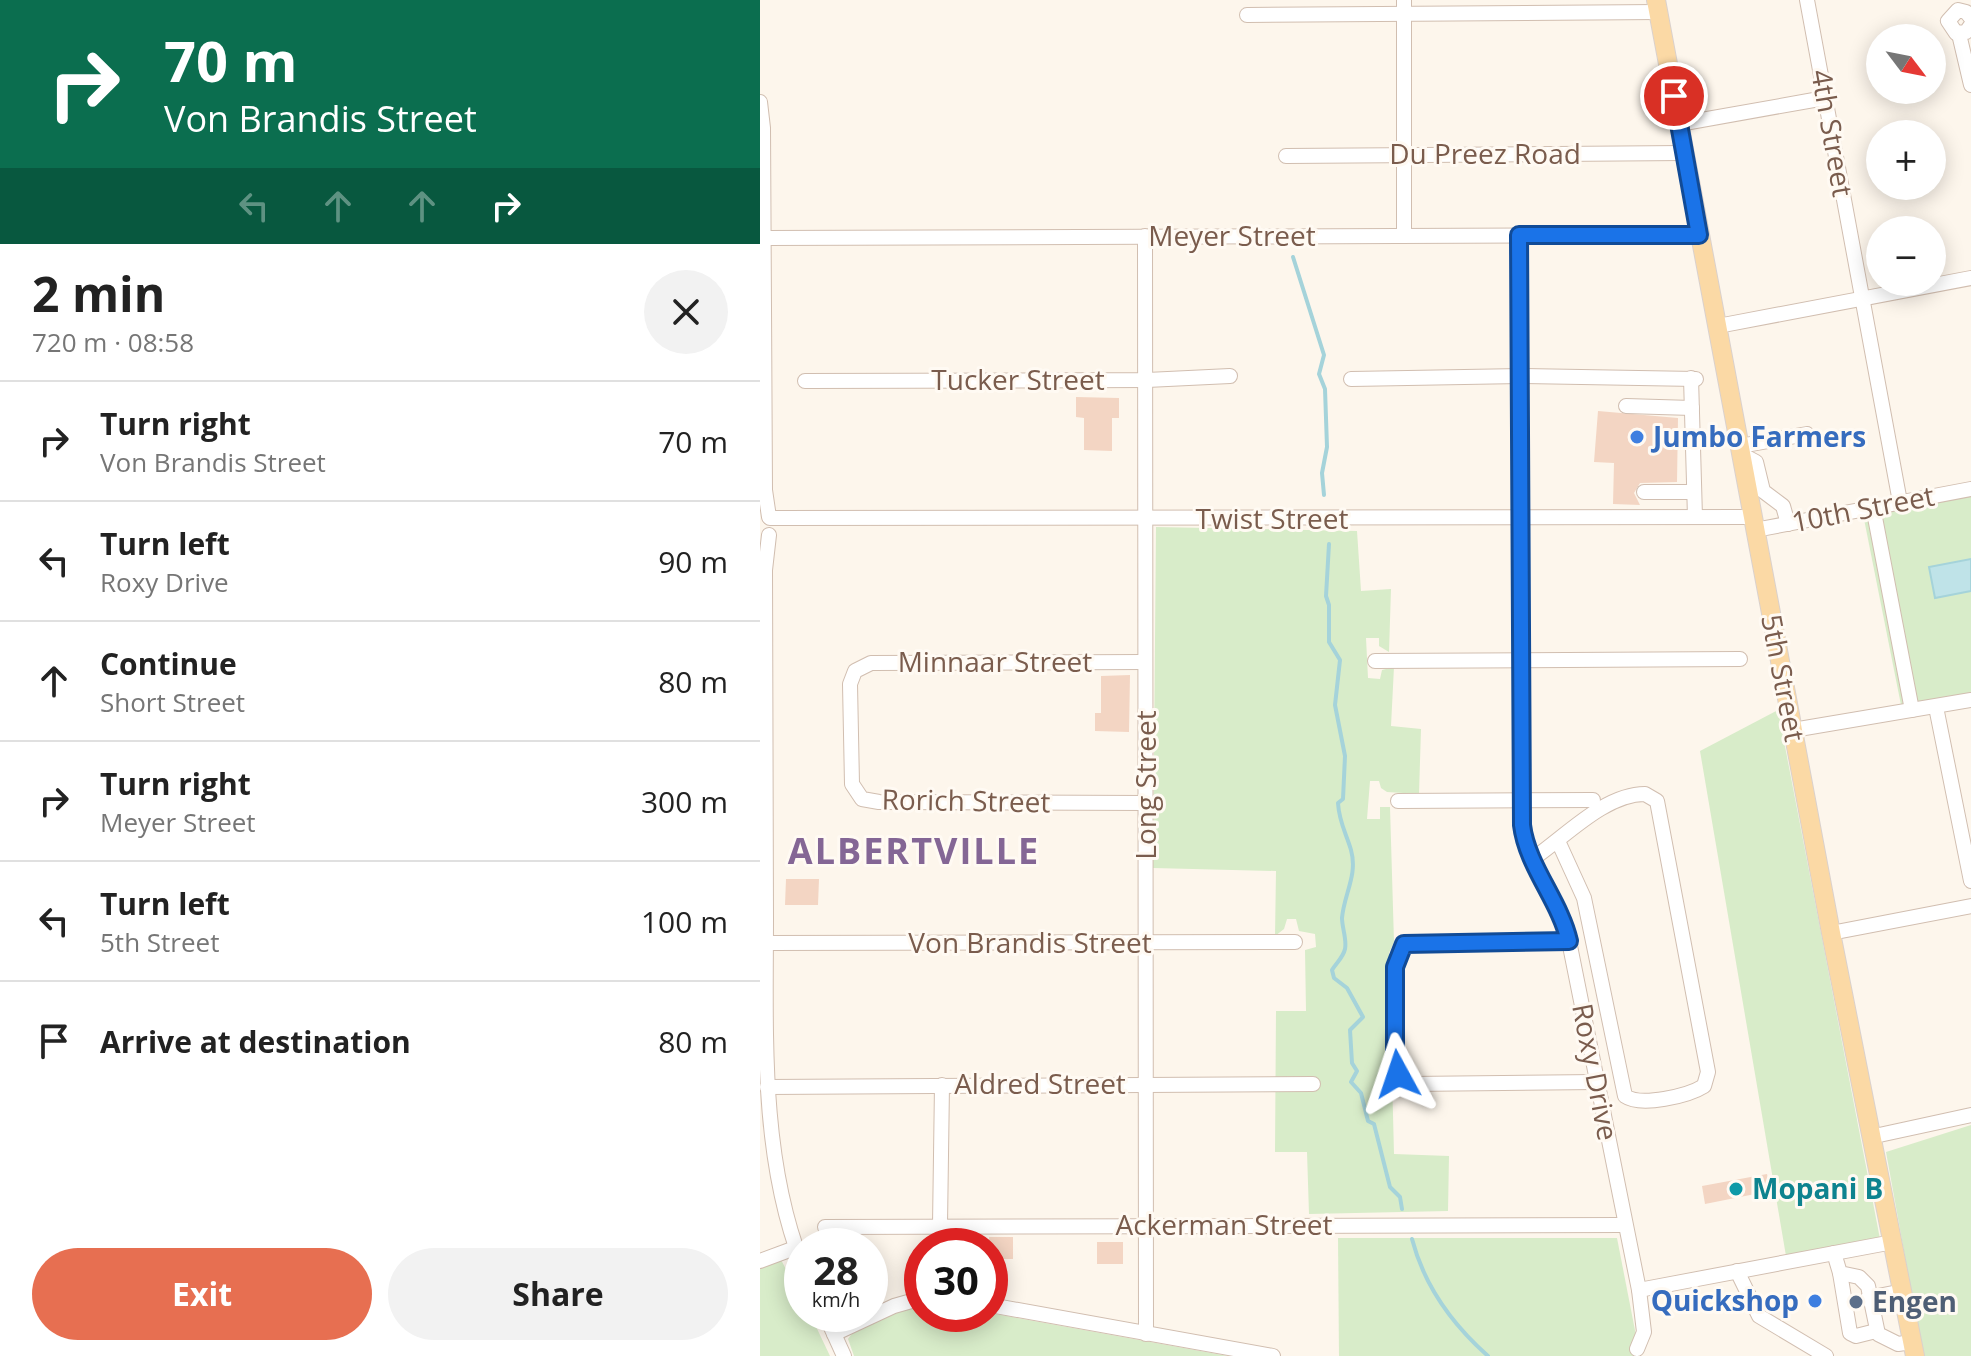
<!DOCTYPE html>
<meta charset="utf-8">
<style>
body{margin:0;font-family:"Open Sans",sans-serif;background:#f2f2f2;color:#222;height:100vh;display:flex;flex-direction:column;font-size:30px;white-space:nowrap}
*{box-sizing:border-box;margin:0}
p{font-size:26px;color:#767676}
.icon{flex:none;width:44px;height:44px;fill:none;stroke:currentColor;stroke-width:2;stroke-linecap:round;stroke-linejoin:round}
.map{position:relative;flex:1;overflow:hidden}
.details{display:flex;flex-direction:column;background:#fff;width:760px}
.details>*{flex:none}
.hud{background:#0b6e4f;color:#fff;overflow:hidden}
.needle{width:52px;rotate:122deg}
.tools{position:absolute;left:1106px;top:24px;display:grid;gap:16px}
.tools a{display:grid;place-items:center;width:80px;height:80px;border-radius:50%;background:#fff;box-shadow:0 4px 20px #0003;font-size:40px}
.speed{position:absolute;left:24px;top:1228px;display:flex;gap:16px;font-size:40px;font-weight:700;text-align:center}
.speed>*{display:grid;place-content:center;width:104px;height:104px;border-radius:50%;background:#fff;box-shadow:0 4px 20px #0003;line-height:1}
.speed small{font-size:20px;font-weight:400}
.speed .limit{border:12px solid #d22;background:#fff;color:#111}
.pin{position:absolute;display:grid;place-items:center;width:68px;height:68px;color:#fff;margin:-34px;border:4px solid #fff;border-radius:50%;box-shadow:0 2px 8px #0007}
.me{position:absolute;width:88px;margin:-44px;rotate:355deg;stroke-linejoin:round;filter:drop-shadow(0 0 6px #0008)}
.turn{display:flex;align-items:center;gap:28px;height:168px;padding:0 32px;font-size:36px}
.turn .icon{width:104px;height:104px;stroke-width:2.5}
.turn b{display:block;font-size:56px;line-height:68px}
.lanes{display:flex;align-items:center;height:76px;padding:0 32px;background:#0003;justify-content:center;gap:40px;direction:ltr}
.lanes .off{opacity:.35}
.round{display:grid;place-items:center;flex:none;width:84px;height:84px;border-radius:42px;background:#f2f2f2}
.headline{display:flex;align-items:center;justify-content:space-between;height:136px;padding:0 32px}
h1{font-size:48px;font-weight:700;line-height:60px}
.cta{display:flex;gap:16px;margin-top:auto;padding:16px 32px}
.cta a{flex:1;height:92px;border-radius:48px;background:#e76f51;color:#fff;font-size:32px;font-weight:700;line-height:92px;text-align:center}
.cta a+a{background:#f2f2f2;color:#222}
ul{padding:0;list-style:none}
li{display:flex;align-items:center;gap:24px;height:120px;padding:0 32px;border-top:2px solid #e0e0e0}
li div{flex:1}
li b{display:block;font-size:30px}
li em{font-style:normal}
main{display:flex;flex:1;min-height:0}
.map>svg:first-child{display:block}
.green{fill:#d8ecc9}
.water{fill:#bfe3e8;stroke:#a5d3da;stroke-width:2}
.lines{fill:none;stroke-linecap:round;stroke-linejoin:round}
.stream{stroke:#a5d3da;stroke-width:4}
.building{fill:#f3d5c3}
.minor-casing{stroke:#d1beb0;stroke-width:16}
.major-casing{stroke:#dad1cd;stroke-width:20}
.minor{stroke:#fff;stroke-width:14}
.major{stroke:#fbd9a5;stroke-width:18}
.route-casing{stroke:#114b97;stroke-width:20}
.route{stroke:#1a73e8;stroke-width:14}
.shop-dot{fill:#3f7fe0;stroke:#fffaf3;stroke-width:3}
.culture-dot{fill:#0f9aa8;stroke:#fffaf3;stroke-width:3}
.service-dot{fill:#5c6f8a;stroke:#fffaf3;stroke-width:3}
.labels{text-anchor:middle;stroke-width:6;stroke-linejoin:round;paint-order:stroke}
.street-label{font-size:28px;fill:#7a5c4d;stroke:#fffaf3}
.shop-label{font-size:28px;font-weight:bold;fill:#366cbe;stroke:#fffaf3;text-anchor:start}
.culture-label{font-size:28px;font-weight:bold;fill:#0d838f;stroke:#fffaf3;text-anchor:start}
.service-label{font-size:28px;font-weight:bold;fill:#4e5e75;stroke:#fffaf3;text-anchor:start}
.district-label{font-size:36px;font-weight:bold;letter-spacing:2px;fill:#846695;stroke:#fffaf3}
</style>
<main>
<section class="details">
<div class="hud">
<div class="turn"><svg class="icon" aria-label="right" viewBox="0 0 24 24"><path d="M7 20v-9h11M14 6l5 5-5 5"/></svg><div><b>70 m</b>Von Brandis Street</div></div>
<div class="lanes"><svg class="icon off" aria-label="left" viewBox="0 0 24 24"><path d="M17 20v-9H6M10 6l-5 5 5 5"/></svg><svg class="icon off" aria-label="ahead" viewBox="0 0 24 24"><path d="M12 20V5M6 11l6-6 6 6"/></svg><svg class="icon off" aria-label="ahead" viewBox="0 0 24 24"><path d="M12 20V5M6 11l6-6 6 6"/></svg><svg class="icon" aria-label="right" viewBox="0 0 24 24"><path d="M7 20v-9h11M14 6l5 5-5 5"/></svg></div>
</div>
<div class="headline"><div><h1>2 min</h1><p>720 m · 08:58</p></div><a class="round"><svg class="icon" aria-label="close" viewBox="0 0 24 24"><path d="M6 6l12 12M18 6L6 18"/></svg></a></div>
<ul>
<li><svg class="icon" aria-label="right" viewBox="0 0 24 24"><path d="M7 20v-9h11M14 6l5 5-5 5"/></svg><div><b>Turn right</b><p>Von Brandis Street</p></div><em>70 m</em></li>
<li><svg class="icon" aria-label="left" viewBox="0 0 24 24"><path d="M17 20v-9H6M10 6l-5 5 5 5"/></svg><div><b>Turn left</b><p>Roxy Drive</p></div><em>90 m</em></li>
<li><svg class="icon" aria-label="ahead" viewBox="0 0 24 24"><path d="M12 20V5M6 11l6-6 6 6"/></svg><div><b>Continue</b><p>Short Street</p></div><em>80 m</em></li>
<li><svg class="icon" aria-label="right" viewBox="0 0 24 24"><path d="M7 20v-9h11M14 6l5 5-5 5"/></svg><div><b>Turn right</b><p>Meyer Street</p></div><em>300 m</em></li>
<li><svg class="icon" aria-label="left" viewBox="0 0 24 24"><path d="M17 20v-9H6M10 6l-5 5 5 5"/></svg><div><b>Turn left</b><p>5th Street</p></div><em>100 m</em></li>
<li><svg class="icon" aria-label="arrive" viewBox="0 0 24 24"><path d="M6 21V4h12l-3 4 3 4H6"/></svg><div><b>Arrive at destination</b></div><em>80 m</em></li>
</ul>
<div class="cta"><a>Exit</a><a>Share</a></div>
</section>
<div class="map">
<svg width="1211" height="1356" viewBox="0 0 1211 1356">
<rect width="100%" height="100%" fill="#fdf6ec"/>
<g class="green">
<path d="M 1211,482 L 1211,698 L 1142,710 L 1101,504 Z"/>
<path d="M 396,527 L 597,531 L 601,591 L 631,589 L 629,652 L 619,646 L 619,638 L 606,638 L 608,678 L 620,679 L 622,670 L 634,667 L 631,726 L 661,729 L 659,794 L 627,792 L 621,788 L 619,781 L 610,781 L 607,819 L 620,819 L 620,807 L 630,807 L 634,942 L 629,953 L 634,1154 L 689,1156 L 688,1211 L 549,1214 L 547,1152 L 515,1152 L 516,1011 L 546,1011 L 545,950 L 556,947 L 555,934 L 539,931 L 536,919 L 527,919 L 524,929 L 515,936 L 516,871 L 393,868 Z"/>
<path d="M 1018,710 L 1120,1239 L 1026,1256 L 940,751 Z"/>
<path d="M 1211,1125 L 1211,1356 L 1163,1356 L 1126,1152 Z"/>
<path d="M 578,1238 L 857,1238 L 880,1356 L 579,1356 Z"/>
<path d="M 17,1252 L 42,1300 L 42,1314 L 50,1314 L 70,1356 L 0,1356 L 0,1259 Z"/>
<path d="M 162,1302 L 162,1314 L 230,1313 L 468,1356 L 94,1356 L 88,1339 C 103,1317 138,1309 162,1302 Z"/>
</g>
<path class="water" d="M 1211,559 L 1211,591 L 1175,598 L 1169,567 Z"/>
<g class="lines">
<g class="stream">
<path d="M 533,257 L 564,355 L 559,374 L 565,389 L 567,447 L 562,473 L 564,495"/>
<path d="M 569,544 L 566,596 L 569,605 L 569,642 L 580,660 L 575,705 L 585,756 L 583,799 L 578,803 C 579,822 586,833 591,850 C 598,875 584,894 582,918 C 582,928 587,939 585,949 C 583,958 576,963 572,970 L 574,978 L 587,988 L 603,1017 L 590,1030 L 592,1063 L 597,1071 L 591,1082 L 601,1093 L 608,1121 L 614,1124 L 630,1187 L 640,1197 L 642,1209"/>
<path d="M 652,1239 C 664,1285 693,1325 728,1356"/>
</g>
</g>
<g class="building">
<path d="M 316,397 L 359,398 L 359,418 L 352,418 L 352,451 L 324,450 L 324,418 L 316,417 Z"/>
<path d="M 838,411 L 918,418 L 917,482 L 880,483 L 874,493 L 880,505 L 853,504 L 854,463 L 834,462 Z"/>
<path d="M 370,675 L 369,732 L 335,731 L 335,713 L 341,713 L 341,676 Z"/>
<path d="M 26,879 L 59,879 L 58,905 L 25,905 Z"/>
<path d="M 1007,1174 L 1010,1191 L 945,1204 L 942,1186 Z"/>
<path d="M 229,1237 L 253,1237 L 253,1259 L 230,1259 Z"/>
<rect x="337" y="1242" width="26" height="22"/>
</g>
<g class="lines">
<defs>
<g id="minor">
<path d="M 1047,0 L 1140,502"/>
<path d="M 487,15 L 899,12"/>
<path d="M 1211,18 L 1206,12 L 1198,10 L 1188,21 L 1196,33 L 1206,32 L 1211,25"/>
<path d="M 1199,34 L 1211,85"/>
<path d="M 0,102 L 3,128 L 5,490 L 9,517"/>
<path d="M 919,124 L 1065,98"/>
<path d="M 526,156 L 924,153"/>
<path d="M 644,235 L 644,0"/>
<path d="M 759,235 L 762,825 C 767,866 800,901 809,941 L 879,1290 L 884,1332 L 877,1349"/>
<path d="M 385,236 L 386,1334"/>
<path d="M 5,238 L 939,235"/>
<path d="M 958,326 L 1211,278"/>
<path d="M 931,378 L 935,517"/>
<path d="M 591,379 L 761,376 L 936,379"/>
<path d="M 45,381 L 387,380 L 470,376"/>
<path d="M 866,406 L 932,408"/>
<path d="M 980,446 L 1047,434"/>
<path d="M 981,454 L 996,462 L 1003,491 L 1023,506 L 1028,524"/>
<path d="M 884,492 L 934,492"/>
<path d="M 1113,507 L 1152,710"/>
<path d="M 10,518 L 993,517"/>
<path d="M 995,530 L 1211,489"/>
<path d="M 9,535 L 5,570 C 5,686 6,801 6,917 C 6,1033 0,1156 42,1264"/>
<path d="M 615,661 L 980,659"/>
<path d="M 385,662 L 111,663 L 95,671 L 90,684 L 92,784 L 102,799 L 119,802 L 386,803"/>
<path d="M 1176,707 L 1211,881"/>
<path d="M 1033,730 L 1211,700"/>
<path d="M 638,801 L 833,800"/>
<path d="M 774,858 C 806,836 845,794 885,794 L 897,801 L 948,1072 L 944,1086 C 928,1096 881,1107 865,1096 L 824,898 L 798,841"/>
<path d="M 1071,933 L 1211,906"/>
<path d="M 809,941 L 644,944 L 635,967 L 635,1063 L 638,1074 L 651,1084 L 837,1082"/>
<path d="M 6,943 L 535,942"/>
<path d="M 7,1087 L 553,1084"/>
<path d="M 1110,1137 L 1211,1115"/>
<path d="M 180,1225 L 182,1085"/>
<path d="M 65,1227 L 863,1225"/>
<path d="M 1074,1253 L 1080,1273 L 1099,1277 L 1108,1286 L 1118,1334 L 1138,1344 L 1152,1342"/>
<path d="M 0,1261 L 35,1248"/>
<path d="M 977,1271 L 999,1316 L 1066,1356"/>
<path d="M 1080,1273 L 1090,1333 L 1096,1336 L 1116,1331"/>
<path d="M 879,1290 L 1133,1242"/>
<path d="M 1108,1298 L 1143,1291"/>
<path d="M 230,1305 L 513,1356"/>
<path d="M 65,1314 L 84,1356"/>
<path d="M 74,1334 L 134,1306 L 162,1298"/>
</g>
<path id="major" d="M 896,0 L 1071,933 L 1155,1356"/>
</defs>
<use href="#minor" class="minor-casing"/>
<use href="#major" class="major-casing"/>
<use href="#minor" class="minor"/>
<use href="#major" class="major"/>
</g>
<g class="lines">
<defs>
<path id="route" d="M 638,1074 L 635,1063 L 635,967 L 644,944 L 809,941 C 800,901 767,866 762,825 L 759,235 L 939,235 L 914,96"/>
</defs>
<use href="#route" class="route-casing"/>
<use href="#route" class="route"/>
</g>
<g class="shop-dot">
<circle cx="877" cy="437" r="8"/>
<circle cx="1055" cy="1301" r="8"/>
</g>
<circle class="culture-dot" cx="976" cy="1189" r="8"/>
<circle class="service-dot" cx="1096" cy="1302" r="8"/>
<g class="labels">
<g class="street-label">
<text transform="translate(1072 133) rotate(80)" y="10">4th Street</text>
<text x="725" y="164">Du Preez Road</text>
<text x="472" y="246">Meyer Street</text>
<text x="258" y="390">Tucker Street</text>
<text transform="translate(1103 509) rotate(-11)" y="10">10th Street</text>
<text x="512" y="529">Twist Street</text>
<text x="235" y="672">Minnaar Street</text>
<text transform="translate(1023 678) rotate(79)" y="10">5th Street</text>
<text transform="translate(386 785) rotate(-90)" y="10">Long Street</text>
<text transform="translate(206 801) rotate(1)" y="10">Rorich Street</text>
<text x="270" y="953">Von Brandis Street</text>
<text transform="translate(835 1072) rotate(79)" y="10">Roxy Drive</text>
<text x="280" y="1094">Aldred Street</text>
<text x="464" y="1235">Ackerman Street</text>
</g>
<g class="shop-label">
<text x="893" y="447">Jumbo Farmers</text>
<text x="1039" y="1311" text-anchor="end">Quickshop</text>
</g>
<g class="culture-label">
<text x="992" y="1199">Mopani B</text>
</g>
<g class="service-label">
<text x="1112" y="1312">Engen</text>
</g>
<g class="district-label">
<text x="154" y="864">ALBERTVILLE</text>
</g>
</g>
</svg>
<div class="tools">
<a><svg class="needle" viewBox="-14 -14 28 28"><path d="M0-13l5 13h-10z" fill="#e53935"/><path d="M0 13l5-13h-10z" fill="#767676"/></svg></a>
<a>+</a>
<a>−</a>
</div>
<div class="speed"><div>28<small>km/h</small></div><div class="limit">30</div></div>
<div class="pin" style="left:914px;top:96px;background:#d93025"><svg class="icon" aria-label="arrive" viewBox="0 0 24 24"><path d="M6 21V4h12l-3 4 3 4H6"/></svg></div>
<svg class="me" style="left:638px;top:1074px" viewBox="-20 -20 40 40"><path d="M0-17L14 15 0 8-14 15z" fill="#1a73e8" stroke="#fff" stroke-width="4"/></svg>
</div>
</main>
